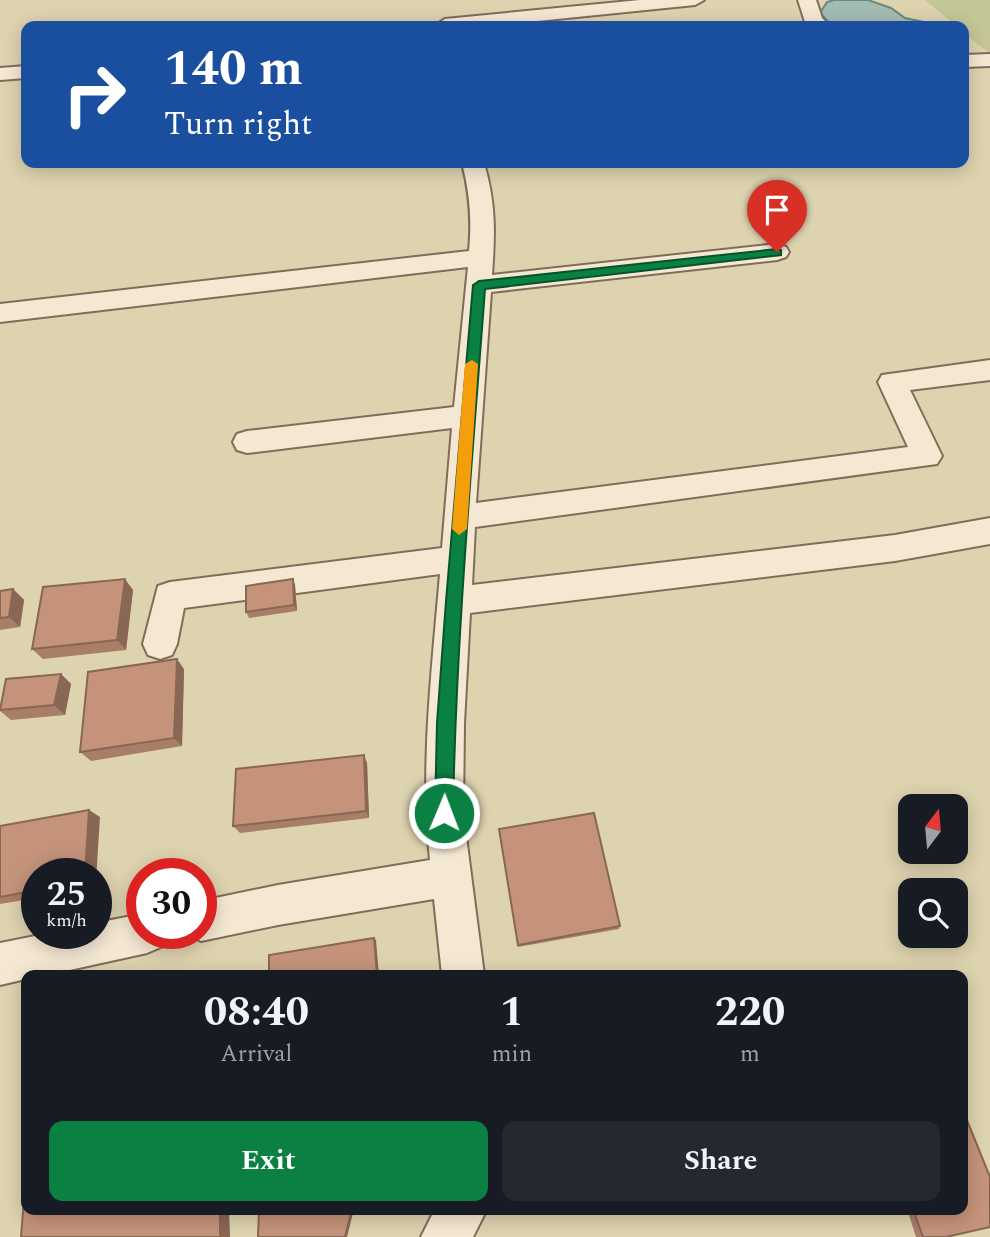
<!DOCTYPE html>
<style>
body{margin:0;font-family:Spectral,serif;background:#242831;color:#f1f3f6;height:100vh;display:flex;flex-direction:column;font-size:26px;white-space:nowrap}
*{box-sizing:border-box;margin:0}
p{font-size:23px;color:#9ea1a6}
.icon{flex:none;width:38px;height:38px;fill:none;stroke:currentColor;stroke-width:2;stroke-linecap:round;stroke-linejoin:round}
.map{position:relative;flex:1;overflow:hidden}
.details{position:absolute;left:21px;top:970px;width:947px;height:245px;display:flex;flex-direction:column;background:#171b24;border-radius:14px;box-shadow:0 4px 18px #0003}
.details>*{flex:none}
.hud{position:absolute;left:21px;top:21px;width:948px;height:147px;border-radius:14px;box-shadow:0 4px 18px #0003;background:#1a4fa0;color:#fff;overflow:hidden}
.needle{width:46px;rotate:16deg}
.fabs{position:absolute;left:898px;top:794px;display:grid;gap:14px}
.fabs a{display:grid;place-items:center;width:70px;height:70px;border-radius:14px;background:#171b24;box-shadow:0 4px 18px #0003;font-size:35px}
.speed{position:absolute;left:21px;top:858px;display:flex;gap:14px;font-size:35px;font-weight:700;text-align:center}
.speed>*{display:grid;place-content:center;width:91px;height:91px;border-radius:50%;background:#171b24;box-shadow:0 4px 18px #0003;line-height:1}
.speed small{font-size:18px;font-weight:400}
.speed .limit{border:10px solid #d22;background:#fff;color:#111}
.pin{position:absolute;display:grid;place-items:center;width:60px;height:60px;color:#fff;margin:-72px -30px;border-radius:50% 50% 50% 0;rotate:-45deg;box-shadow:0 0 7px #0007}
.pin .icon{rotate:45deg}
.me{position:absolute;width:77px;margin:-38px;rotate:1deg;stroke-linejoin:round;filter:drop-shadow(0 0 5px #0008)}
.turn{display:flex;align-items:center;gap:24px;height:147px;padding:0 28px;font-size:32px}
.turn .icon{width:91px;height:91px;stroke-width:2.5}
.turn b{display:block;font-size:49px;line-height:60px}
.eta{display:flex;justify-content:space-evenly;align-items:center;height:119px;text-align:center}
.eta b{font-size:42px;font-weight:700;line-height:49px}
.primary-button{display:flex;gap:14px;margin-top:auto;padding:14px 28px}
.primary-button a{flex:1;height:80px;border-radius:14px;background:#0b8043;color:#fff;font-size:28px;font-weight:700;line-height:80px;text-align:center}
.primary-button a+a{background:#242831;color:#f1f3f6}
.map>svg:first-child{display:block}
.farmland{fill:#ded3af;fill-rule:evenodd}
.green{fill:#c4c696}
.water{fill:#a3bcb3;stroke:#6b897f;stroke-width:2}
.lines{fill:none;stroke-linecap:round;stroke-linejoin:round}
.minor-casing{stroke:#816c5a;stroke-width:4}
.minor{fill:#f5e8d3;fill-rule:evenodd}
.wall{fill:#a97e69}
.shaded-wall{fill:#896755}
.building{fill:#c4937a;stroke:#896755;stroke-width:2}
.route{fill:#0b8043;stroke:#07532c;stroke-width:2}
.slow{fill:#f59e0b}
</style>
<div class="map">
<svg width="990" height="1237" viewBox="0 0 990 1237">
<rect width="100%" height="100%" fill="#e9dac1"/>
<path class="farmland" d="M 0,0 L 925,0 L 956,26 L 26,26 L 26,163 L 964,163 L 964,33 L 990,54 L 990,1237 L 0,1237 ZM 910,807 L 956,807 L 956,852 L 910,852 ZM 37,873 L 96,873 L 96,933 L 37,933 ZM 142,873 L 201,873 L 201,933 L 142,933 ZM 910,891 L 956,891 L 956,936 L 910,936 ZM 26,975 L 962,975 L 962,1209 L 26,1209 Z"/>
<path class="green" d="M 925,0 L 990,0 L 990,54 L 964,33 L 964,26 L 956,26 Z"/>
<path class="water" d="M 834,0 L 868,0 L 891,8 L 905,18 L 943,26 L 832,26 L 820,13 L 827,2 Z"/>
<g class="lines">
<defs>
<g id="minor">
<path d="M 640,0 L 704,0 L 695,5 L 489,26 L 436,25 L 445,19 Z"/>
<path d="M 798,0 L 816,0 L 822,18 L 830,26 L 806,25 Z"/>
<path d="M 990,54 L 990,66 L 964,67 L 964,55 Z"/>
<path d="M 26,66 L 26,78 L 0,80 L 0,68 Z"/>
<path d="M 462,163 L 484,163 C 496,204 495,233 492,275 L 777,244 L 786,247 L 789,252 L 786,257 L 777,260 L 491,292 L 476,503 L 908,447 L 878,382 L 882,375 L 990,360 L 990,380 L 910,390 L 942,456 L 937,464 L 475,527 L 472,585 L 895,535 L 990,518 L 990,544 L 895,561 L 470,613 L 464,723 L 463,813 L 484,975 L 442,975 L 434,899 L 278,925 L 201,941 L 186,933 L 201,933 L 201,901 L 278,885 L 430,860 C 420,765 432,669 440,574 L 184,608 L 177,644 L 172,655 L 160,659 L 148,655 L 143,644 L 158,586 L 170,582 L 442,548 L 452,428 L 247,453 L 237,450 L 233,442 L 237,434 L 247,431 L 454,407 L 468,267 L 0,322 L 0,304 L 469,251 C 472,220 470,194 462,163 Z"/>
<path d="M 142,914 L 142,933 L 167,933 L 161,947 L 147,953 L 47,975 L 26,975 L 26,979 L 0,985 L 0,943 L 50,933 L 96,933 L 96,923 Z"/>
<path d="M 435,1209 L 487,1209 L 473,1237 L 421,1237 Z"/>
</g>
</defs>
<use href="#minor" class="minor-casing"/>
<use href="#minor" class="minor"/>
</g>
<g class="wall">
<path d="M 293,579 L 295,585 L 297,611 L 249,618 L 246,612 Z"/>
<path d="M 13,589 L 24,600 L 20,627 L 0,630 L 0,591 Z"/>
<path d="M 133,590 L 126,650 L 43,659 L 32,649 Z"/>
<path d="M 184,669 L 182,746 L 91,761 L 80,752 Z"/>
<path d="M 61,674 L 71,684 L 65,715 L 11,720 L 0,711 L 0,706 Z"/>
<path d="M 367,763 L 369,818 L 240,833 L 233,826 Z"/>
<path d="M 100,817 L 37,873 L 37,898 L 0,904 L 0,826 Z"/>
<path d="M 499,829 L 620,926 L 619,929 L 518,947 Z"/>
<path d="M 907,1209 L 962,1209 L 946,1237 L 916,1237 Z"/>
</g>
<g class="shaded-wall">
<path d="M 125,579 L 133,590 L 126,650 L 117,640 Z"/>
<path d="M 293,579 L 295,585 L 297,611 L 294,605 Z"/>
<path d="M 13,589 L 24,600 L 20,627 L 9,617 Z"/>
<path d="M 177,659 L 184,669 L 182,746 L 174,738 Z"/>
<path d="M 61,674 L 71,684 L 65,715 L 54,705 Z"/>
<path d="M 364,755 L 367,763 L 369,818 L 366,811 Z"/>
<path d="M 89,810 L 100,817 L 96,881 L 96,873 L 85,873 Z"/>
<path d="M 374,938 L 376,940 L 379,975 L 377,975 Z"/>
<path d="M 220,1209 L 229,1209 L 230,1237 L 220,1237 Z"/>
<path d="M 352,1209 L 354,1209 L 347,1237 L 345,1237 Z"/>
</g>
<g class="building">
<path d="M 125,579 L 117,640 L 32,649 L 43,587 Z"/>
<path d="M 293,579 L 294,605 L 246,612 L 246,586 Z"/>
<path d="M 13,589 L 9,617 L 0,618 L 0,591 Z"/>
<path d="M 177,659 L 174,738 L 80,752 L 88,672 Z"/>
<path d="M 61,674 L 54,705 L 0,710 L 6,679 Z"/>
<path d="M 364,755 L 366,811 L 233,826 L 236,769 Z"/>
<path d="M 89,810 L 85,873 L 37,873 L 37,890 L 0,897 L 0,826 Z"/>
<path d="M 594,813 L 620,926 L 518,945 L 499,829 Z"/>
<path d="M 374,938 L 377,975 L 269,975 L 269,955 Z"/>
<path d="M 962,1108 L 990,1177 L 990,1227 L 946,1237 L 923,1237 L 913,1209 L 962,1209 Z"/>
<path d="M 24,1199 L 26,1199 L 26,1209 L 66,1209 L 66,1212 L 77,1209 L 220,1209 L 220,1237 L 21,1237 Z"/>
<path d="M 259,1209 L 352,1209 L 345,1237 L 258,1237 Z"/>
</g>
<path class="route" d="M 777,249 L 781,250 L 781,255 L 485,289 C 472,463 456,638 453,813 L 450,819 L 444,822 L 437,819 L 435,813 L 437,723 L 446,601 L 473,285 L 479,281 Z"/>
<path class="slow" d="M 472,360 L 478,364 L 467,529 L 459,535 L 452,529 L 465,364 Z"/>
</svg>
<div class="fabs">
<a><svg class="needle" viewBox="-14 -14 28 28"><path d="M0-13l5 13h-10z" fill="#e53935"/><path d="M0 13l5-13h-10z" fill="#9ea1a6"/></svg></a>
<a><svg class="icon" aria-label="search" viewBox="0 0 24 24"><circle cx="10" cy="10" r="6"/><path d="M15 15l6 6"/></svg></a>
</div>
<div class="speed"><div>25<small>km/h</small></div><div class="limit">30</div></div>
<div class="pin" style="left:777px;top:252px;background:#d93025"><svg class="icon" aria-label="arrive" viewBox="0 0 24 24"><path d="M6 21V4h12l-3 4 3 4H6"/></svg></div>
<svg class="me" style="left:444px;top:813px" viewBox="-20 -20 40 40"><circle r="17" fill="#0b8043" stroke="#fff" stroke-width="3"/><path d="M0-11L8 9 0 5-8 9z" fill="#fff"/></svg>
<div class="hud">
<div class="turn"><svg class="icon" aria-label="right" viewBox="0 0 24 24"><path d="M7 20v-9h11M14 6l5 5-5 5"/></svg><div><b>140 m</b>Turn right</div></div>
</div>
<section class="details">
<div class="eta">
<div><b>08:40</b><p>Arrival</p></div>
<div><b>1</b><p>min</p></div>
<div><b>220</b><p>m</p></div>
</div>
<div class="primary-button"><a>Exit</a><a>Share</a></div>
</section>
</div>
